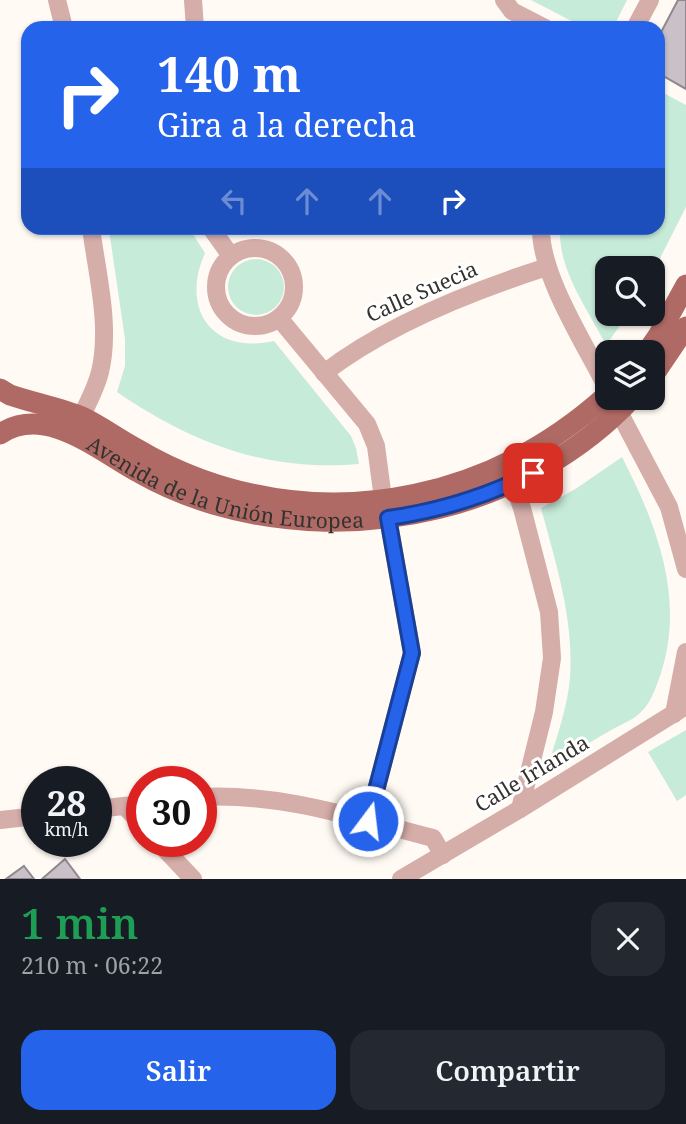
<!DOCTYPE html>
<html lang="es">
<meta charset="utf-8">
<style>
body{margin:0;font-family:"Noto Serif",serif;background:#242831;color:#f1f3f6;height:100vh;display:flex;flex-direction:column;font-size:26px;white-space:nowrap}
*{box-sizing:border-box;margin:0}
p{font-size:23px;color:#9ea1a6}
.icon{flex:none;width:38px;height:38px;fill:none;stroke:currentColor;stroke-width:2;stroke-linecap:round;stroke-linejoin:round}
.map{position:relative;height:879px;overflow:hidden}
.details{display:flex;flex-direction:column;background:#171b24;flex:1}
.details>*{flex:none}
.guide{position:absolute;left:21px;top:21px;width:644px;height:214px;border-radius:21px;box-shadow:0 2px 5px #0004;background:#2563eb;color:#fff;overflow:hidden}
.fabs{position:absolute;left:595px;top:256px;display:grid;gap:14px}
.fabs a{display:grid;place-items:center;width:70px;height:70px;border-radius:14px;background:#171b24;box-shadow:0 2px 5px #0004;font-size:35px}
.speed{position:absolute;left:21px;top:766px;display:flex;gap:14px;font-size:35px;font-weight:700;text-align:center}
.speed>*{display:grid;place-content:center;width:91px;height:91px;border-radius:50%;background:#171b24;box-shadow:0 2px 5px #0004;line-height:1}
.speed small{font-size:18px;font-weight:400}
.speed .limit{border:10px solid #d22;background:#fff;color:#111}
.pin{position:absolute;display:grid;place-items:center;width:60px;height:60px;color:#fff;margin:-30px;border-radius:14px;box-shadow:0 4px 10px #0006}
.me{position:absolute;width:77px;margin:-38px;rotate:15deg;stroke-linejoin:round;filter:drop-shadow(0 0 5px #0008)}
.turn{display:flex;align-items:center;gap:24px;height:147px;padding:0 21px;font-size:32px}
.turn .icon{width:91px;height:91px;stroke-width:2.5}
.turn b{display:block;font-size:49px;line-height:60px}
.lanes{display:flex;align-items:center;height:66px;padding:0 21px;background:#0003;justify-content:center;gap:35px;direction:ltr}
.lanes .off{opacity:.35}
.round{display:grid;place-items:center;flex:none;width:74px;height:74px;border-radius:21px;background:#242831}
.overview{display:flex;align-items:center;justify-content:space-between;height:119px;padding:0 21px}
h1{font-size:42px;font-weight:600;line-height:52px;color:#1e9e55}
.primary-button{display:flex;gap:14px;margin-top:auto;padding:14px 21px}
.primary-button a{flex:1;height:80px;border-radius:21px;background:#2563eb;color:#fff;font-size:28px;font-weight:600;line-height:80px;text-align:center}
.primary-button a+a{background:#242831;color:#f1f3f6}
.map>svg:first-child{display:block}
.green{fill:#c7ebd9}
.building{fill:#cac1c8;stroke:#8f888e;stroke-width:2}
.lines{fill:none;stroke-linecap:round;stroke-linejoin:round}
.minor{stroke:#d5ada9;stroke-width:18}
.major{stroke:#b06a65;stroke-width:21}
.route-casing{stroke:#184099;stroke-width:18}
.route{stroke:#2563eb;stroke-width:12}
.labels{text-anchor:middle;stroke-width:6;stroke-linejoin:round;paint-order:stroke}
.street-label{font-size:21px;fill:#34322f;stroke:#fff}
</style>
<div class="map">
<svg width="686" height="879" viewBox="0 0 686 879">
<rect width="100%" height="100%" fill="#fffaf3"/>
<g class="green">
<path d="M 531,0 L 627,0 L 613,28 L 585,28 Z"/>
<path d="M 658,90 L 686,105 L 686,207 L 653,272 L 653,268 L 607,268 L 607,313 L 629,313 L 606,345 C 587,308 558,270 560,228 L 658,228 Z"/>
<path d="M 126,228 L 189,228 L 205,253 C 180,309 212,355 274,341 L 351,436 L 356,448 L 359,464 C 266,472 192,443 117,392 L 125,366 L 125,339 L 109,230 Z"/>
<circle cx="256" cy="287" r="28"/>
<path d="M 622,457 C 657,525 686,600 660,676 C 655,689 651,703 640,713 C 633,720 622,724 613,729 C 591,742 570,754 548,767 C 556,738 568,707 570,677 C 574,619 556,564 541,508 L 577,488 Z"/>
<path d="M 686,730 L 686,795 L 677,801 L 648,752 Z"/>
</g>
<g class="building">
<path d="M 678,0 L 686,0 L 686,89 L 658,73 L 658,38 Z"/>
<path d="M 65,859 L 80,879 L 42,879 Z"/>
<path d="M 24,866 L 34,879 L 6,879 Z"/>
</g>
<g class="lines">
<g class="minor">
<path d="M 57,0 L 64,28"/>
<path d="M 193,0 L 195,28"/>
<path d="M 504,0 L 512,11 L 545,28"/>
<path d="M 635,28 L 650,0"/>
<path d="M 211,228 L 231,256"/>
<path d="M 541,228 C 540,275 585,344 607,388"/>
<circle cx="255" cy="287" r="39"/>
<path d="M 279,318 L 367,424 L 376,446 L 383,499"/>
<path d="M 324,373 C 386,325 472,291 547,267"/>
<path d="M 619,412 L 669,507 L 686,569"/>
<path d="M 81,417 C 88,403 96,388 100,372 C 111,326 97,274 91,228"/>
<path d="M 513,483 L 522,508 L 549,612 L 552,658 L 544,712 L 520,809"/>
<path d="M 674,714 L 686,652"/>
<path d="M 201,797 C 283,793 355,818 433,838 L 443,855"/>
<path d="M 124,806 L 142,824"/>
<path d="M 96,809 L 142,804"/>
<path d="M 0,820 L 37,816"/>
<path d="M 368,821 L 412,653 L 388,518"/>
<path d="M 158,842 L 193,879"/>
<path d="M 401,879 L 520,809 L 686,706"/>
</g>
<g class="major">
<path d="M 647,352 L 658,336 L 686,285"/>
<path d="M 653,376 L 686,327"/>
<path d="M 0,389 L 10,395 C 34,403 59,408 82,417 C 101,426 118,439 137,449 C 157,461 178,471 200,479 C 343,531 495,496 607,395"/>
<path id="s1" d="M 0,434 C 46,403 100,452 140,473 C 163,486 187,496 213,504 C 358,547 529,509 633,397"/>
</g>
</g>
<g class="lines">
<defs>
<path id="route" d="M 368,821 L 412,653 L 388,518 C 439,511 487,496 533,473"/>
</defs>
<use href="#route" class="route-casing"/>
<use href="#route" class="route"/>
</g>
<g class="labels">
<g class="street-label">
<text transform="translate(422 292) rotate(-24)" y="7">Calle Suecia</text>
<text dy="7" stroke="none"><textPath href="#s1" startOffset="240">Avenida de la Unión Europea</textPath></text>
<text transform="translate(532 774) rotate(-31)" y="7">Calle Irlanda</text>
</g>
</g>
</svg>
<div class="fabs">
<a><svg class="icon" aria-label="search" viewBox="0 0 24 24"><circle cx="10" cy="10" r="6"/><path d="M15 15l6 6"/></svg></a>
<a><svg class="icon" aria-label="layers" viewBox="0 0 24 24"><path d="M12 4l9 5-9 5-9-5zM3 14l9 5 9-5"/></svg></a>
</div>
<div class="speed"><div>28<small>km/h</small></div><div class="limit">30</div></div>
<div class="pin" style="left:533px;top:473px;background:#d93025"><svg class="icon" aria-label="arrive" viewBox="0 0 24 24"><path d="M6 21V4h12l-3 4 3 4H6"/></svg></div>
<svg class="me" style="left:368px;top:821px" viewBox="-20 -20 40 40"><circle r="17" fill="#2563eb" stroke="#fff" stroke-width="3"/><path d="M0-11L8 9 0 5-8 9z" fill="#fff"/></svg>
<div class="guide">
<div class="turn"><svg class="icon" aria-label="right" viewBox="0 0 24 24"><path d="M7 20v-9h11M14 6l5 5-5 5"/></svg><div><b>140 m</b>Gira a la derecha</div></div>
<div class="lanes"><svg class="icon off" aria-label="left" viewBox="0 0 24 24"><path d="M17 20v-9H6M10 6l-5 5 5 5"/></svg><svg class="icon off" aria-label="ahead" viewBox="0 0 24 24"><path d="M12 20V5M6 11l6-6 6 6"/></svg><svg class="icon off" aria-label="ahead" viewBox="0 0 24 24"><path d="M12 20V5M6 11l6-6 6 6"/></svg><svg class="icon" aria-label="right" viewBox="0 0 24 24"><path d="M7 20v-9h11M14 6l5 5-5 5"/></svg></div>
</div>
</div>
<section class="details">
<div class="overview"><div><h1>1 min</h1><p>210 m · 06:22</p></div><a class="round"><svg class="icon" aria-label="close" viewBox="0 0 24 24"><path d="M6 6l12 12M18 6L6 18"/></svg></a></div>
<div class="primary-button"><a>Salir</a><a>Compartir</a></div>
</section>
